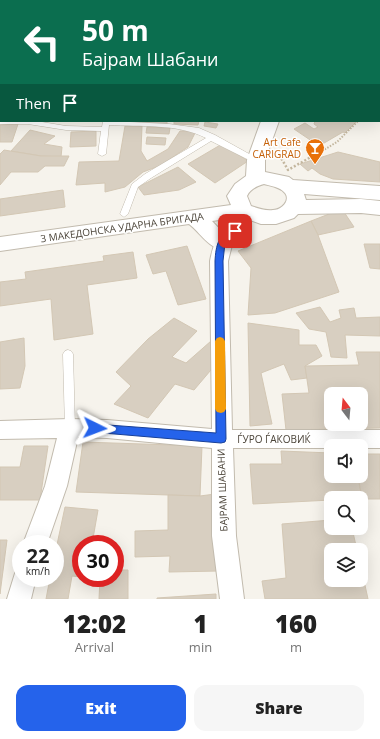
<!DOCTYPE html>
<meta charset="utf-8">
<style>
body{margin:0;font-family:"Open Sans",sans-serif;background:#f6f6f6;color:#222;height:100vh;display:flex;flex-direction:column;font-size:15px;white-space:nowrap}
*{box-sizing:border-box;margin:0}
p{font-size:13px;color:#767676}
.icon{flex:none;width:22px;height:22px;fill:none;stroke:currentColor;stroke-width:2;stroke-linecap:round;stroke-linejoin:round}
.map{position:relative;height:599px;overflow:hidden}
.sheet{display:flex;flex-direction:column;background:#fff;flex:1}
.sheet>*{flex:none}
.guide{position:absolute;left:0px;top:0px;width:380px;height:122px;box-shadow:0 4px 16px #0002;background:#0b6e4f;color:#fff;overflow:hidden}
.needle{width:26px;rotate:344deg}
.controls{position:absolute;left:324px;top:387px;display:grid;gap:8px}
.controls a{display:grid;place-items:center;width:44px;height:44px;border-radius:8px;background:#fff;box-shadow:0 4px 16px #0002;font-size:20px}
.speed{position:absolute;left:12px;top:535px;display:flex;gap:8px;font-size:20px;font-weight:700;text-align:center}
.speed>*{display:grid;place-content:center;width:52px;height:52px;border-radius:50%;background:#fff;box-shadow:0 4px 16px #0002;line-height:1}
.speed small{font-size:10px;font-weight:400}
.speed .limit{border:6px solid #d22;background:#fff;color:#111}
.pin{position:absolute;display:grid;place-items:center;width:34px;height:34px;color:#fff;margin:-17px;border-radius:8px;box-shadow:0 2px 6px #0006}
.me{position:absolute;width:44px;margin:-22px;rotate:93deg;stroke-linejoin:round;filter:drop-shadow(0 0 3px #0008)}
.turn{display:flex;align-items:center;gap:14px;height:84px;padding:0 16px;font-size:18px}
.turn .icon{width:52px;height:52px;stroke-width:2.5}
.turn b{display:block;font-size:28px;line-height:34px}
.then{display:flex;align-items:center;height:38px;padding:0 16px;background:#0003;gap:8px;font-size:15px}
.eta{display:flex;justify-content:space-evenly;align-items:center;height:68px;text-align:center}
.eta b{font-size:24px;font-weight:800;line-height:28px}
.button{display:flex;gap:8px;margin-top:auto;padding:8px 16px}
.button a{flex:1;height:46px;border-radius:12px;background:#2563eb;color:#fff;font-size:16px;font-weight:800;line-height:46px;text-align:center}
.button a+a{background:#f6f6f6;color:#222}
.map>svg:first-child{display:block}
.building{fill:#d8cfc1;stroke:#d3c7b4;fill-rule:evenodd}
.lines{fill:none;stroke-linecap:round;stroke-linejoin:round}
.service-casing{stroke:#c2bbae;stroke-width:1}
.minor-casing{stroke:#c2bbae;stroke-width:2}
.tertiary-casing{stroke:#c2bbae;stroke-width:2}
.path-far1{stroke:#c4b79f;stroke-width:2;stroke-dasharray:1.5 1.5;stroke-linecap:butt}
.path{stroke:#c4b79f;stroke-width:2.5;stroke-dasharray:2 2;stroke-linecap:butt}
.service{fill:#fff;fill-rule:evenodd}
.minor{fill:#fff;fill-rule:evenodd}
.tertiary{fill:#fff;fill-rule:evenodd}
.route{fill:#2563eb;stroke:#184099}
.slow{fill:#f59e0b}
.labels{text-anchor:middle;stroke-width:3;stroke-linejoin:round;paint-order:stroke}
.food-label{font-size:10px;fill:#c56008;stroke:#fff;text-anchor:end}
.street-label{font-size:10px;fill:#4b4439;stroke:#fff}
</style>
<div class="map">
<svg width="380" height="599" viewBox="0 0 380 599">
<rect width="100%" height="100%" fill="#f6f3ec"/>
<g class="building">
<path d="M 4,0 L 46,0 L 43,1 Z"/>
<path d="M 239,0 L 285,0 L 285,1 Z"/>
<path d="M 328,0 L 380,0 L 380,19 L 379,1 Z"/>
<path d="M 379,29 L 380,29 L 379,68 Z"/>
<path d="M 143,121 L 167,121 L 167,124 L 142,123 Z"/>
<path d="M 174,121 L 199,121 L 198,125 L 174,124 Z"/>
<path d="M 315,121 L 357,121 L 345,133 L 343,132 L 319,146 L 294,129 L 305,123 L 314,129 L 318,127 L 314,124 Z"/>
<path d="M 205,122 L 218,124 L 216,128 L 204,126 Z"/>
<path d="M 18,124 L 12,142 L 0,142 L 0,125 Z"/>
<path d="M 125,126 L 142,126 L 141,151 L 147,161 L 168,149 L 180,131 L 196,131 L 188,147 L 159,166 L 143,172 L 125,187 L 105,192 L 105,183 L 76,185 L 79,162 L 119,161 Z"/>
<path d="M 147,127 L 170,128 L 169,134 L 146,133 Z"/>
<path d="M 30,130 L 55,136 L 44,144 L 62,147 L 61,157 L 41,156 L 11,151 Z"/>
<path d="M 96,131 L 96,146 L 70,147 L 71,132 Z"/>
<path d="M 147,137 L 166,138 L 165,145 L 146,144 Z"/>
<path d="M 222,144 L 248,161 L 215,183 L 188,164 Z"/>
<path d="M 4,150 L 41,156 L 69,156 L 64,166 L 45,166 L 38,172 L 11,172 L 0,185 L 0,154 Z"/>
<path d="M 338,152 L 380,162 L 380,182 L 333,179 L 320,174 L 312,168 L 308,171 L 300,164 Z"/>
<path d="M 178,167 L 196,182 L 179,190 L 144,195 L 138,187 Z"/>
<path d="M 63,190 L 65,207 L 0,216 L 0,199 Z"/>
<path d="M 342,209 L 354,227 L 318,235 L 311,221 Z"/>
<path d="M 311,221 L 318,235 L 339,292 L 275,313 L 248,315 L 251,268 L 238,251 Z"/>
<path d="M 364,244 L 380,244 L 380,269 L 370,268 Z"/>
<path d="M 187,246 L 206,299 L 178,305 L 166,271 L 153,274 L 146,255 Z"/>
<path d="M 133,252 L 137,278 L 87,285 L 93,334 L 54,340 L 51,299 L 0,306 L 0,282 L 26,279 L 25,272 L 104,261 L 103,256 Z"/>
<path d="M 320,307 L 330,322 L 341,318 L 339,310 L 354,308 L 356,318 L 380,317 L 380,336 L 345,335 L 347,358 L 331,357 L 326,332 L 309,329 L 296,313 Z"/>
<path d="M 174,318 L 197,331 L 172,357 L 186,363 L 211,341 L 219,351 L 216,364 L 194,390 L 175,384 L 148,418 L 114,404 L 131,386 L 116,372 L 148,339 Z"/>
<path d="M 248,323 L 299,330 L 299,345 L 316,345 L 322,356 L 305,366 L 307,378 L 291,380 L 284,364 L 261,373 L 272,424 L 250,426 Z"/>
<path d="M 24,338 L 25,366 L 20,388 L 0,389 L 0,342 Z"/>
<path d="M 356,352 L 380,352 L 380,428 L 286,430 L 282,394 L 309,393 L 305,366 L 359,365 ZM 331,394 L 361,394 L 361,424 L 331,424 Z"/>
<path d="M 83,442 L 202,446 L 200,496 L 76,492 Z"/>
<path d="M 24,446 L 48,446 L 40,500 L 0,500 L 0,467 L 20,467 Z"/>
<path d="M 281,451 L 331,453 L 331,476 L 358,476 L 362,499 L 331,498 L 331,500 L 253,504 L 250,464 L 282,464 Z"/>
<path d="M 361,454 L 380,454 L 380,499 L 362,499 L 358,476 L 361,476 Z"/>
<path d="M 215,494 L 219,571 L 169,572 L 170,556 L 135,557 L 135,531 L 168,530 L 168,495 L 200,496 Z"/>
<path d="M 65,507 L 98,510 L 92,544 L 81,544 L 81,577 L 72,576 L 68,599 L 46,599 L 50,578 L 55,578 L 55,554 Z"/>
<path d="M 331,520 L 331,528 L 352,528 L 357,550 L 331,550 L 331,580 L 361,580 L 361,567 L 368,599 L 265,599 L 262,581 L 286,578 L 282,524 Z"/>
<path d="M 0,540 L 7,540 L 0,594 Z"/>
<path d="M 115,570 L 128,570 L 128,599 L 99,599 L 100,578 L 115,578 Z"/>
<path d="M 216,594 L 216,599 L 157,599 L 157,598 Z"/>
</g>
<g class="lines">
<defs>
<g id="service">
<path d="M 0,120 L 1,121 L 36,121 L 66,126 L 102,127 L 103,121 L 110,121 L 169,124 L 199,128 L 215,135 L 260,160 L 256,162 L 253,162 L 211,141 L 151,178 L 138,187 L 128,214 L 124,217 L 120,214 L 132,184 L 145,174 L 206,138 C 177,123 140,127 109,125 L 106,154 L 102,156 L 98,154 L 101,131 L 66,130 L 28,124 L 0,124 Z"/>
<path d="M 68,350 L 71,351 L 73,354 L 75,428 L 74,431 L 70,433 L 66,431 L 65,428 L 63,354 L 65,351 Z"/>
</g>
<g id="minor">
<path d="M 44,0 L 57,0 L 43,1 Z"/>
<rect x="122" y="0" width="12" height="1"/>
<rect x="0" y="14" width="1" height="8"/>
<rect x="379" y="20" width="1" height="8"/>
<path d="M 379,76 L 380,76 L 379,86 Z"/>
<rect x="379" y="102" width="1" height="9"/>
<path d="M 249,207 L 255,209 L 257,213 L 234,237 L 228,261 L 232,430 L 380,430 L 380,448 L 361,448 L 361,446 L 331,446 L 331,448 L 233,448 L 236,536 L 244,599 L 220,599 L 212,536 L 212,448 L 107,438 L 78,437 L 67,486 L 47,544 L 23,544 L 45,486 L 57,438 L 0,439 L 0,421 L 70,419 L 107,420 L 212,429 L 210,261 C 214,239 226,214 249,207 Z"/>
<path d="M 21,567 L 21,578 L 36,578 L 31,599 L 7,599 L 16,570 Z"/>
</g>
<g id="tertiary">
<rect x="298" y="0" width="14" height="1"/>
<path d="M 261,121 L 279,121 L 265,160 L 265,172 L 289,177 L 293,180 L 380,186 L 380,200 L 304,194 L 306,200 L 361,199 L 380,201 L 380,215 L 361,213 L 298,214 L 294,218 L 276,224 L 261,224 L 242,217 L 212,221 L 228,238 L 231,243 L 228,248 C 211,253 202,234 189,224 L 0,251 L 0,237 L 231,205 L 227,196 L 235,184 L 246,176 L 247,160 ZM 264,184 C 271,186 280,187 285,193 C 291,201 281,210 273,210 C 265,211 258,208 251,206 L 247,196 C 250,189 257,186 264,184 Z"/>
</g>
</defs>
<use href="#service" class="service-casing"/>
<use href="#minor" class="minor-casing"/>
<use href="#tertiary" class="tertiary-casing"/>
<path class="path-far1" d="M 317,154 L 337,142 L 358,121"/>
<path class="path" d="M 275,155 L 280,156 L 288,170 L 318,153"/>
<use href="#service" class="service"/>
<use href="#minor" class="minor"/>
<use href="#tertiary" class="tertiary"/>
</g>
<path class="route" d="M 235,228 L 239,231 L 227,240 L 225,243 L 223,261 L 226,439 L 225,442 L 221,443 L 91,432 L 90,428 L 91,425 L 95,424 L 216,433 L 215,261 C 216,245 218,234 235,228 Z"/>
<path class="slow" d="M 220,337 L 223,338 L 225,341 L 226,409 L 224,412 L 221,413 L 217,412 L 215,409 L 215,341 L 217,338 Z"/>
<defs>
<symbol id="bar-pin" viewBox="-11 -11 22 30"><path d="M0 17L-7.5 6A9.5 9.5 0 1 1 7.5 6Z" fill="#e8710a" stroke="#fff"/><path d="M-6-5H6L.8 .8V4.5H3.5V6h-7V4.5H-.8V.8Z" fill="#fff"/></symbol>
</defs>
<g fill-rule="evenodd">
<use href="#bar-pin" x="304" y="137" width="22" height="30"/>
</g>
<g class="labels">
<g class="food-label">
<text x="301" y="146">Art Cafe<tspan x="301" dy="12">CARIGRAD</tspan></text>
</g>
<g class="street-label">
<text transform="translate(122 227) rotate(-8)" y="4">3 МАКЕДОНСКА УДАРНА БРИГАДА</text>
<text x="274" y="443">ЃУРО ЃАКОВИЌ</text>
<text transform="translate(222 490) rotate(-92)" y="4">БАЈРАМ ШАБАНИ</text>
</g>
</g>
</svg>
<div class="controls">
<a><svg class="needle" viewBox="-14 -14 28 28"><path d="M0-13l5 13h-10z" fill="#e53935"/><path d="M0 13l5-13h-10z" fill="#767676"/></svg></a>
<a><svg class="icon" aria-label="sound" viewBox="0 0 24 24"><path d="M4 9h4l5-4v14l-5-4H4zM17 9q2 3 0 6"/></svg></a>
<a><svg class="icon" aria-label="search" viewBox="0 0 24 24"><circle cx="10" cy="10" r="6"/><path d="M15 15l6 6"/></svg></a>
<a><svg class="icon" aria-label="layers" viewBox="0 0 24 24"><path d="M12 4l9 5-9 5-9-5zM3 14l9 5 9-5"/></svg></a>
</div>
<div class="speed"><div>22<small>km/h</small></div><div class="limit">30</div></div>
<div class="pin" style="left:235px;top:231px;background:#d93025"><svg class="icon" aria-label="arrive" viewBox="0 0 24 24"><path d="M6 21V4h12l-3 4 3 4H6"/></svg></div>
<svg class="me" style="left:95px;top:428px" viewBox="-20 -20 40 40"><path d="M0-17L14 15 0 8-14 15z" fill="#2563eb" stroke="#fff" stroke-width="4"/></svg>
<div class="guide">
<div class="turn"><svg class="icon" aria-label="left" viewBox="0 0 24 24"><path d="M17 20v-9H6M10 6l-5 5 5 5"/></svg><div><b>50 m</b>Бајрам Шабани</div></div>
<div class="then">Then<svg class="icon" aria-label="arrive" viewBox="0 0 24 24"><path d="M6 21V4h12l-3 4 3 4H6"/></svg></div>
</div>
</div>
<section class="sheet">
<div class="eta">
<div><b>12:02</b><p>Arrival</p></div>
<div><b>1</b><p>min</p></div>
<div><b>160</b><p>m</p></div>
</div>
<div class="button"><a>Exit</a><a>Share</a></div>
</section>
